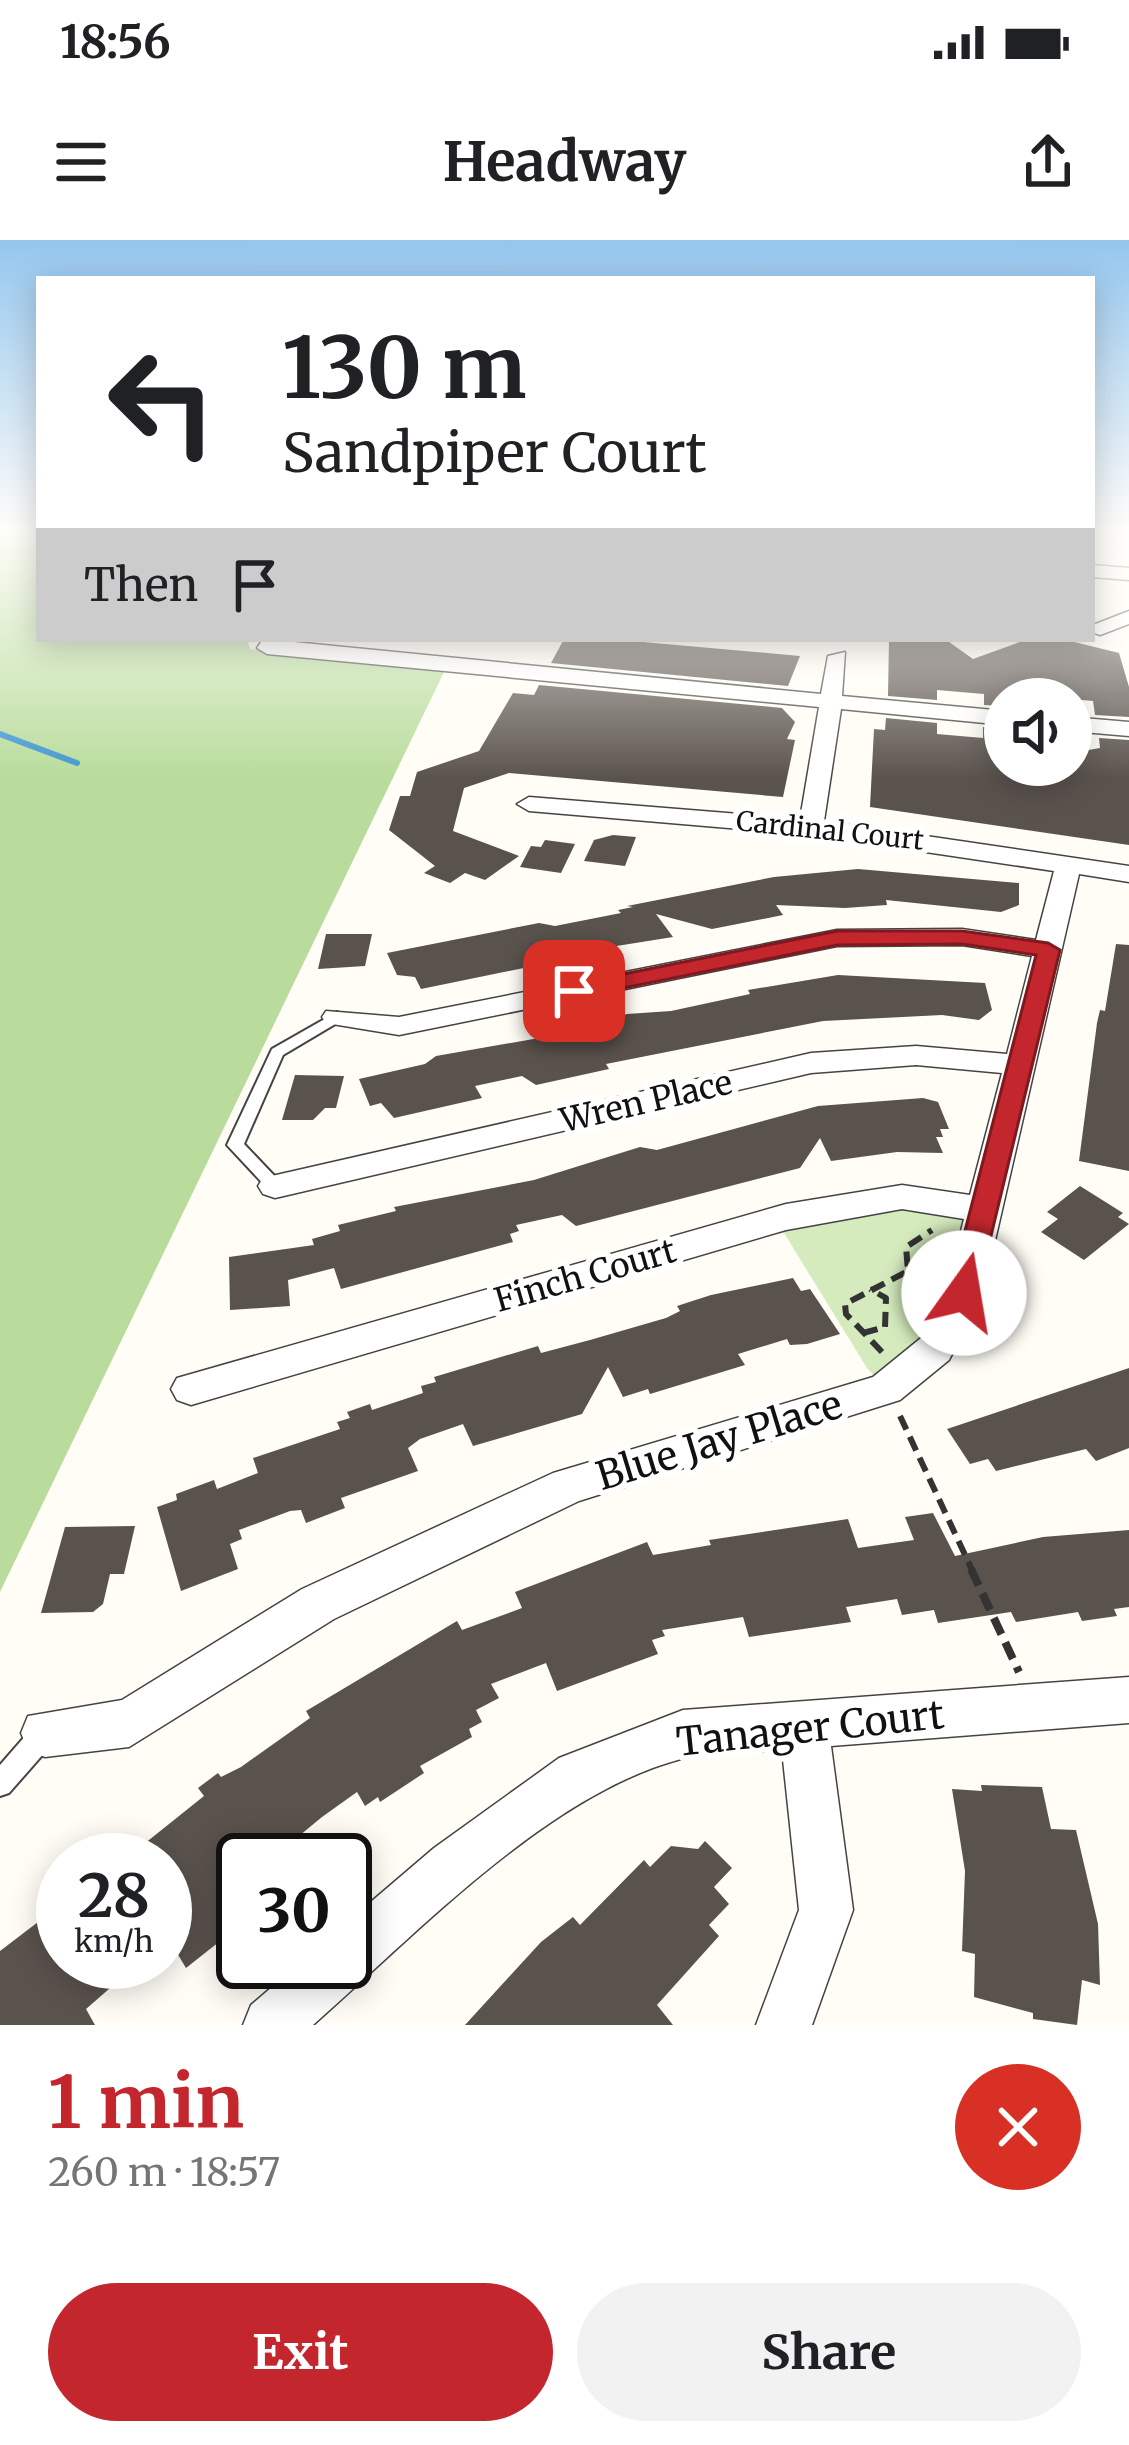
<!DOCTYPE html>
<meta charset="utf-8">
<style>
body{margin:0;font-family:Merriweather,serif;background:#f2f2f2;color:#202124;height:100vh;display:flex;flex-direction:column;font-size:45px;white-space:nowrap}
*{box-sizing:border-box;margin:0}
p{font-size:39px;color:#757577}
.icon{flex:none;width:66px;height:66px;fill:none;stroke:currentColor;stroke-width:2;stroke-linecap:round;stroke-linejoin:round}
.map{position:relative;height:1785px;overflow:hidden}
.details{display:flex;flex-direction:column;background:#fff;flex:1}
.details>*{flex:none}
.guide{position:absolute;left:36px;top:36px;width:1059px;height:366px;border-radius:0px;box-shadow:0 6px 30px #0003;background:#fff;color:#202124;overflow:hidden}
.buttons{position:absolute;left:984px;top:438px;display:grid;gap:24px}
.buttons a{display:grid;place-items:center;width:108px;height:108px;border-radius:50%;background:#fff;box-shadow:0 6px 30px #0003;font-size:60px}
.speed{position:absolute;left:36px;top:1593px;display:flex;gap:24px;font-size:60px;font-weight:700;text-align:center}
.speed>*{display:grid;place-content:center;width:156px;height:156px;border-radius:50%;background:#fff;box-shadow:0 6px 30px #0003;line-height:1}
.speed small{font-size:30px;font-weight:400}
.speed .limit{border:6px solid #111;border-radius:18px;background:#fff;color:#111}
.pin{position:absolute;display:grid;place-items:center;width:102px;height:102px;color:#fff;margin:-51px;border-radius:24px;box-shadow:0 6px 18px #0006}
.me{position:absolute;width:132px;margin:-66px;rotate:13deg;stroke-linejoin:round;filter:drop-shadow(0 0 9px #0008)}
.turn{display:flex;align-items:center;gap:42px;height:252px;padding:0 48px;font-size:54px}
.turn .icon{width:156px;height:156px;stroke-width:2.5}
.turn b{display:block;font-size:84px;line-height:102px}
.then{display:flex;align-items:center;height:114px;padding:0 48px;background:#0003;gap:24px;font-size:45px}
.round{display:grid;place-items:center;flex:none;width:126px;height:126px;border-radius:63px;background:#f2f2f2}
.headline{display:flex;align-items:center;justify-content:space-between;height:204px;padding:0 48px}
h1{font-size:72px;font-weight:700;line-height:90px;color:#c4262e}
.primary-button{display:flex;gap:24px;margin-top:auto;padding:24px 48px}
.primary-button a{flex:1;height:138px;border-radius:72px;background:#c4262e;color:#fff;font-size:48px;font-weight:700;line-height:138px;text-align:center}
.primary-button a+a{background:#f2f2f2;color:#202124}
.status{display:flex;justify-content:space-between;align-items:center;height:84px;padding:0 60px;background:#fff;direction:ltr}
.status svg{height:33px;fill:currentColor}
header{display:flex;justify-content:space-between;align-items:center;height:156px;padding:0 48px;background:#fff;font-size:54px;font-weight:700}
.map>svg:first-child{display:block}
.green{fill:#d5ebbd}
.forest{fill:#b9dc9c}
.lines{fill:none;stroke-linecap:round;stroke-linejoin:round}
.stream{stroke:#3f96cf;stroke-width:6}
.building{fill:#5a524d}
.lane-casing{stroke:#444;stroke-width:4}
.street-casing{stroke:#444;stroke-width:3}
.path-far1{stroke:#333;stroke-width:6;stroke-dasharray:15 8;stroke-linecap:butt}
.path{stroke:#333;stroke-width:8;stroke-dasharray:18 9;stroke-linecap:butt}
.lane{fill:#fff;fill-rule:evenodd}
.street{fill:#fff;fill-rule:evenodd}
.route{fill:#c4262e;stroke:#7f191e;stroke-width:3}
.labels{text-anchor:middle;stroke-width:12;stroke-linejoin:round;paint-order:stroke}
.far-street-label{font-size:27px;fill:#111;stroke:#fff}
.street-label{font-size:33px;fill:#111;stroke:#fff}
.near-street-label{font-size:39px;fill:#111;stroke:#fff}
</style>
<div class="status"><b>18:56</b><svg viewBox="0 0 49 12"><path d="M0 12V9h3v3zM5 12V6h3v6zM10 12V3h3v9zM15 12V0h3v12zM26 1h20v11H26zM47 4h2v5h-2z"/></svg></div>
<header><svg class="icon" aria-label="menu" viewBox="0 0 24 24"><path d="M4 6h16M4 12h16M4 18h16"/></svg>Headway<svg class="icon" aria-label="share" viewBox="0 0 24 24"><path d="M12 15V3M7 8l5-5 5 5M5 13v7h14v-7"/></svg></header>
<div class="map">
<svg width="1129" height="1785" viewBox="0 0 1129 1785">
<rect width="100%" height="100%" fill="#fffdf5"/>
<path class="green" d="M 902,957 L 984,970 L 964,1053 L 886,1149 L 867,1128 L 776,980 Z"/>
<path class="forest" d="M 0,289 L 39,289 L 39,399 L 247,399 L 250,409 L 444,432 L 0,1352 Z"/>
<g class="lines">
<path class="stream" d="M 0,494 L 77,523"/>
</g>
<g class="building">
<path d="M 564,399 L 609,399 L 800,416 L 788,446 L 551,423 Z"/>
<path d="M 889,399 L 945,399 L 973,419 L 1028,399 L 1062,399 L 1111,411 L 1119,413 L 1129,447 L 1129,477 L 1095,475 L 1093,461 L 1071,459 L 1005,459 L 1005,466 L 984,465 L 984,454 L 937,450 L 937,460 L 888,456 Z"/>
<path d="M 539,445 L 782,468 L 795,482 L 787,499 L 795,500 L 783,557 L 509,533 L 464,548 L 453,591 L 519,616 L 485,640 L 465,633 L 450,643 L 424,633 L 435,626 L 389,590 L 400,556 L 410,556 L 417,532 L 479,511 L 513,453 L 534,455 Z"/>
<path d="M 886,478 L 937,483 L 937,494 L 983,498 L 983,487 L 1005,489 L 1005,525 L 1080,525 L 1077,512 L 1100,508 L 1099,498 L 1129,500 L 1129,605 L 870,567 L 874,489 L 885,490 Z"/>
<path d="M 613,595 L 636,597 L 625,626 L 584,621 L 594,600 Z"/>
<path d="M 545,600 L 575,604 L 561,633 L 520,627 L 531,606 L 541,607 Z"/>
<path d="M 858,629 L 1019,643 L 1019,665 L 1001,672 L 886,660 L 887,665 L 845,668 L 776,665 L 783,675 L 712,689 L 656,674 L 673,697 L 554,716 L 558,721 L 421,749 L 415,737 L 397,735 L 387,713 L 539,683 L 555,686 L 621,673 L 618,670 L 633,667 L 627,666 L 774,637 Z"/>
<path d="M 326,694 L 372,694 L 365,726 L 318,729 Z"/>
<path d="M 1116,704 L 1129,705 L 1129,931 L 1079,921 L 1097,783 L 1100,770 L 1105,771 Z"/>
<path d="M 838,735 L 985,743 L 992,770 L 979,780 L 942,775 L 823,781 L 606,824 L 609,829 L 536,845 L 522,836 L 475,846 L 482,858 L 394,878 L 381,863 L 370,866 L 359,839 L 425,824 L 436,816 L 579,791 L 627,774 L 671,771 L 750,754 L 748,750 Z"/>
<path d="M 295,835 L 344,836 L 336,868 L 325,868 L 313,880 L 282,880 Z"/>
<path d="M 923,858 L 938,862 L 949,889 L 940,889 L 943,897 L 936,897 L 943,913 L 897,912 L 831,921 L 820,898 L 800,928 L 576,986 L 562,975 L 516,985 L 519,991 L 510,994 L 513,1002 L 341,1049 L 334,1028 L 288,1040 L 290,1066 L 230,1070 L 229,1017 L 314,1005 L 312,999 L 340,991 L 338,985 L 396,971 L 394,967 L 534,940 L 640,907 L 657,910 L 818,866 Z"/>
<path d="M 1080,946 L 1123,973 L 1118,977 L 1129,984 L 1084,1020 L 1041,992 L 1058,979 L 1047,972 Z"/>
<path d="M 793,1038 L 801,1051 L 810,1049 L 840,1094 L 807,1104 L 790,1105 L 787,1099 L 738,1114 L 745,1125 L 650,1154 L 648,1149 L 623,1157 L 608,1127 L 582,1174 L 473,1206 L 463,1184 L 420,1199 L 408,1208 L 418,1231 L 341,1258 L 345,1268 L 306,1283 L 301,1270 L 290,1271 L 239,1290 L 242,1299 L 230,1304 L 238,1329 L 181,1351 L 157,1267 L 177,1260 L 176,1254 L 214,1240 L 217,1249 L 258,1233 L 253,1218 L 340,1189 L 337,1182 L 350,1178 L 347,1172 L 370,1164 L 372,1170 L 423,1153 L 421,1146 L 436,1142 L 434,1137 L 538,1106 L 541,1113 L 590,1100 L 666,1078 L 680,1071 L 677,1066 L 711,1055 Z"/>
<path d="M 1129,1128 L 1129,1208 L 1096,1221 L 1086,1209 L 996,1231 L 988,1219 L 970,1224 L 947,1189 Z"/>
<path d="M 933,1273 L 955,1316 L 1043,1297 L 1129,1290 L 1129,1367 L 1114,1369 L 1117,1376 L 1082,1381 L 1078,1372 L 1016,1382 L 1011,1372 L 938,1383 L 934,1370 L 902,1375 L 897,1359 L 846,1367 L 851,1382 L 749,1397 L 743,1377 L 662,1390 L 665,1396 L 652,1400 L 658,1414 L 557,1451 L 546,1423 L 491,1444 L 499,1458 L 476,1470 L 482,1482 L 469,1489 L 472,1497 L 420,1526 L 424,1533 L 380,1562 L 378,1557 L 365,1566 L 357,1552 L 322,1577 L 288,1605 L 298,1620 L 243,1620 L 243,1683 L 186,1728 L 165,1693 L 165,1620 L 124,1620 L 204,1556 L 198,1548 L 218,1533 L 221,1537 L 241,1527 L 310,1478 L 306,1471 L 457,1381 L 462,1390 L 522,1368 L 515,1352 L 647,1302 L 653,1315 L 711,1305 L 709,1300 L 848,1279 L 858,1308 L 914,1300 L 905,1277 Z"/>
<path d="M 135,1286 L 124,1334 L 110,1334 L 103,1364 L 93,1372 L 41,1373 L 65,1287 Z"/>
<path d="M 981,1545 L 1042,1547 L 1051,1589 L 1076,1590 L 1098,1684 L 1100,1745 L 1082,1740 L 1077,1785 L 1033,1779 L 1033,1773 L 974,1757 L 975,1714 L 962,1711 L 965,1631 L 952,1549 L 982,1551 Z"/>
<path d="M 705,1601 L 732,1628 L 714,1647 L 729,1664 L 709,1685 L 719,1696 L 657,1765 L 673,1785 L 465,1785 L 541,1702 L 573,1677 L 580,1685 L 644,1620 L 650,1627 L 671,1606 L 698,1609 Z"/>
<path d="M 63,1663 L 63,1722 L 140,1722 L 86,1769 L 95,1785 L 0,1785 L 0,1711 Z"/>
</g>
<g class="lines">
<defs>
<g id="lane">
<path d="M 337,772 L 344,777 L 342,780 L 283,815 L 244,904 L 284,946 L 281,950 L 269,950 L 227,905 L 272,809 Z"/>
<path d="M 43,1483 L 52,1486 L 55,1495 L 52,1504 L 9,1553 L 0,1556 L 0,1525 L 34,1486 Z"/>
</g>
<g id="street">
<path d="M 1092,325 L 1129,328 L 1129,340 L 1092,337 Z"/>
<path d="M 1129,371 L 1129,384 L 1100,395 L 1092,392 L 1093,385 Z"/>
<path d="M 263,399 L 821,454 L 828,416 L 845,412 L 842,456 L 1005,471 L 1005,485 L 841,469 L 824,581 L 1129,626 L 1129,642 L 1079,634 L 983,1053 L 949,1120 L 900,1160 L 579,1261 L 334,1379 L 129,1507 L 45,1517 L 28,1510 L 21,1493 L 28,1476 L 122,1460 L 302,1349 L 553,1233 L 873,1137 L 921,1098 L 945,1053 L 964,979 L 902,969 L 786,990 L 191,1165 L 177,1160 L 171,1149 L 177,1138 L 786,964 L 902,945 L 970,955 L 1002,833 L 916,825 L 811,833 L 275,958 L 263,954 L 258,946 L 263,938 L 811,813 L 916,806 L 1007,814 L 1032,716 L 962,705 L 837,706 L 399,795 L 326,783 L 322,777 L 326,771 L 399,777 L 837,690 L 962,689 L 1036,700 L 1054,631 L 811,595 L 529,571 L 517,564 L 529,557 L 800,579 L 819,467 L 267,414 L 257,408 Z"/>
<path d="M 1071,477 L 1129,482 L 1129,496 L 1071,491 Z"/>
<path d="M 1129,1437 L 1129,1483 L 831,1506 L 853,1670 L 812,1785 L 756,1785 L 799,1670 L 782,1510 C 750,1513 712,1510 681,1519 C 548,1554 415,1695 313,1785 L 243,1785 L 251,1765 L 301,1722 L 345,1722 L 345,1684 L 434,1608 L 559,1518 L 683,1470 Z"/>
</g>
</defs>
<use href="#lane" class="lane-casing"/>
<use href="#street" class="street-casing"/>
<g class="path-far1">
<path d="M 863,1093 L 885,1087 L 886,1058 L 870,1049"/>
<path d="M 882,1112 L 846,1074 L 845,1064 L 908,1031 L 906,1007 L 932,990"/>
<path d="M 900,1176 L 973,1332"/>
</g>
<path class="path" d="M 971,1329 L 1019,1432"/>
<use href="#lane" class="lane"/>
<use href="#street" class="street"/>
</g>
<linearGradient id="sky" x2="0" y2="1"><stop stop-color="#95c6ee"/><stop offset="0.54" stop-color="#fffefa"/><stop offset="1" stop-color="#fffefa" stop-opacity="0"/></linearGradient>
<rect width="1129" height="539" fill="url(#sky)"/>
<path class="route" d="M 837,691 L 962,691 L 1048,703 L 1060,710 L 975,1062 L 954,1062 L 949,1053 L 1036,715 L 962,704 L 837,705 L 574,758 L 562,751 L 574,744 Z"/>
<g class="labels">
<g class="far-street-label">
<text transform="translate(830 591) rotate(6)" y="9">Cardinal Court</text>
</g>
<g class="street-label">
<text transform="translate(646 861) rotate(-13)" y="12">Wren Place</text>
<text transform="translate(585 1035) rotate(-16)" y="12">Finch Court</text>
</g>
<g class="near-street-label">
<text transform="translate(719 1200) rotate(-17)" y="14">Blue Jay Place</text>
<text transform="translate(810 1488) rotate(-6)" y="14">Tanager Court</text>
</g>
</g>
</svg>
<div class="buttons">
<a><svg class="icon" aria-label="sound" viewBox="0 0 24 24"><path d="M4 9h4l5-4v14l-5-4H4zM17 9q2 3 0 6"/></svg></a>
</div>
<div class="speed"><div>28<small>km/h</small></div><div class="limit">30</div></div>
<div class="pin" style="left:574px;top:751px;background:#d93025"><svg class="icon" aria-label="arrive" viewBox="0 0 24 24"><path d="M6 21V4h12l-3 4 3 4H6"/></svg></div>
<svg class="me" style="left:964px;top:1053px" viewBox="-20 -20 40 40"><circle r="19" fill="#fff"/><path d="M0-13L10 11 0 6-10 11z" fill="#c4262e"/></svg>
<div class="guide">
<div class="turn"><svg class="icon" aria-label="left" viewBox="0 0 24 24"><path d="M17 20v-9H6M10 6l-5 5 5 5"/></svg><div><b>130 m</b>Sandpiper Court</div></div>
<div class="then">Then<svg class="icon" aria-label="arrive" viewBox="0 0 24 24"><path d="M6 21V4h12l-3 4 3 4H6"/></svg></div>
</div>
</div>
<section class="details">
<div class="headline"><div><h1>1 min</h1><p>260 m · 18:57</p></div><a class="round" style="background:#d93025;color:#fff"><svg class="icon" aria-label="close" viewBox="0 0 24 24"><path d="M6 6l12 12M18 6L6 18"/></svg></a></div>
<div class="primary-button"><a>Exit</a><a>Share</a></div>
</section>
